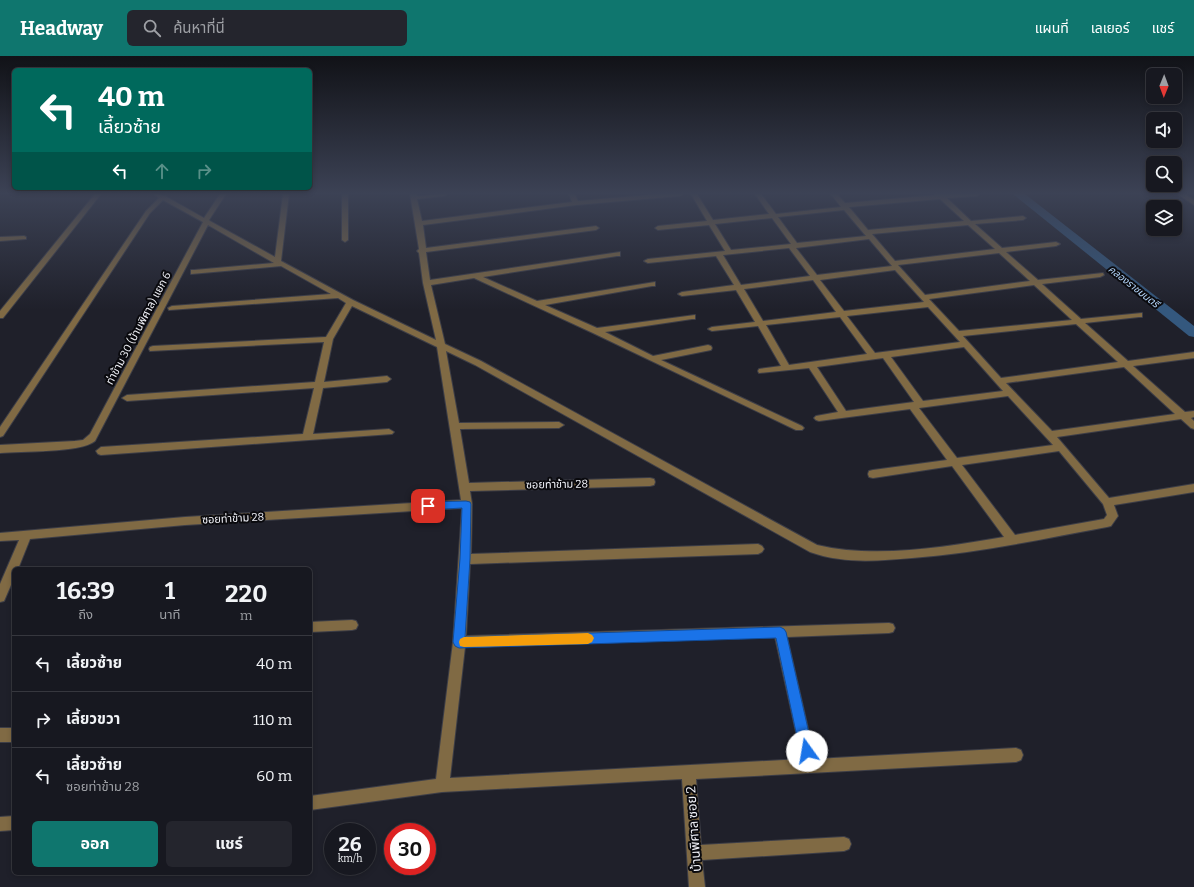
<!DOCTYPE html>
<html lang="th">
<meta charset="utf-8">
<style>
body{margin:0;font-family:Bitter,"Noto Sans Thai",serif;background:#24252d;color:#f1f3f6;height:100vh;display:flex;flex-direction:column;font-size:15px;white-space:nowrap}
*{box-sizing:border-box;margin:0}
p{font-size:13px;color:#9ea0a5}
.icon{flex:none;width:22px;height:22px;fill:none;stroke:currentColor;stroke-width:2;stroke-linecap:round;stroke-linejoin:round}
.map{position:relative;flex:1;overflow:hidden}
.sheet{position:absolute;left:12px;top:511px;width:300px;height:308px;display:flex;flex-direction:column;background:#171820;border-radius:6px;box-shadow:0 2px 6px #0003,0 0 0 1px #36373e}
.sheet>*{flex:none}
.guide{position:absolute;left:12px;top:12px;width:300px;height:122px;border-radius:6px;box-shadow:0 2px 6px #0003,0 0 0 1px #36373e;background:#00695c;color:#fff;overflow:hidden}
.needle{width:26px;rotate:181deg}
.tools{position:absolute;left:1146px;top:12px;display:grid;gap:8px}
.tools a{display:grid;place-items:center;width:36px;height:36px;border-radius:6px;background:#171820;box-shadow:0 2px 6px #0003,0 0 0 1px #36373e;font-size:20px}
.speed{position:absolute;left:324px;top:767px;display:flex;gap:8px;font-size:20px;font-weight:700;text-align:center}
.speed>*{display:grid;place-content:center;width:52px;height:52px;border-radius:50%;background:#171820;box-shadow:0 2px 6px #0003,0 0 0 1px #36373e;line-height:1}
.speed small{font-size:10px;font-weight:400}
.speed .limit{border:6px solid #d22;background:#fff;color:#111}
.pin{position:absolute;display:grid;place-items:center;width:34px;height:34px;color:#fff;margin:-17px;border-radius:8px;box-shadow:0 2px 6px #0006}
.me{position:absolute;width:44px;margin:-22px;rotate:347deg;stroke-linejoin:round;filter:drop-shadow(0 0 3px #0008)}
.turn{display:flex;align-items:center;gap:14px;height:84px;padding:0 20px;font-size:18px}
.turn .icon{width:52px;height:52px;stroke-width:2.5}
.turn b{display:block;font-size:28px;line-height:34px}
.lanes{display:flex;align-items:center;height:38px;padding:0 20px;background:#0003;justify-content:center;gap:20px;direction:ltr}
.lanes .off{opacity:.35}
.eta{display:flex;justify-content:space-evenly;align-items:center;height:68px;text-align:center}
.eta b{font-size:24px;font-weight:700;line-height:28px}
.action{display:flex;gap:8px;margin-top:auto;padding:8px 20px}
.action a{flex:1;height:46px;border-radius:6px;background:#0f766e;color:#fff;font-size:16px;font-weight:700;line-height:46px;text-align:center}
.action a+a{background:#24252d;color:#f1f3f6}
ul{padding:0;list-style:none}
li{display:flex;align-items:center;gap:12px;height:56px;padding:0 20px;border-top:1px solid #36373e}
li div{flex:1}
li b{display:block;font-size:15px}
li em{font-style:normal}
header{display:flex;align-items:center;gap:24px;box-sizing:border-box;height:56px;padding:0 20px;background:#0f766e;color:#fff}
header strong{font-size:19px}
nav{display:flex;gap:22px;margin-inline-start:auto;font-size:14px}
.search{width:280px;height:36px;background:#24252d;display:flex;align-items:center;gap:10px;box-sizing:border-box;padding:0 14px;border-radius:6px;color:#9ea0a5;font-size:15px}
.map>svg:first-child{display:block}
.lines{fill:none;stroke-linecap:round;stroke-linejoin:round}
.canal{fill:#34587e;fill-rule:evenodd}
.street-casing{stroke:#3d3e47;stroke-width:2}
.street{fill:#806a44;fill-rule:evenodd}
.route{fill:#1a73e8;stroke:#114b97}
.slow{fill:#f59e0b}
.labels{text-anchor:middle;stroke-width:4;stroke-linejoin:round;paint-order:stroke}
.far-water-label{font-size:10px;font-style:italic;fill:#b5d7fc;stroke:#0a0a0e}
.street-label{font-size:11px;fill:#f2f3f9;stroke:#0a0a0e}
.near-street-label{font-size:13px;fill:#f2f3f9;stroke:#0a0a0e}
</style>
<header>
<strong>Headway</strong>
<div class="search"><svg class="icon" aria-label="search" viewBox="0 0 24 24"><circle cx="10" cy="10" r="6"/><path d="M15 15l6 6"/></svg>ค้นหาที่นี่</div>
<nav><a>แผนที่</a><a>เลเยอร์</a><a>แชร์</a></nav>
</header>
<div class="map">
<svg width="1194" height="831" viewBox="0 0 1194 831">
<rect width="100%" height="100%" fill="#1f202a"/>
<g class="lines">
<path class="canal" d="M 1013,138 L 1025,138 L 1194,270 L 1194,281 L 1189,280 Z"/>
<defs>
<g id="street">
<path d="M 95,138 L 101,138 L 3,262 L 0,262 L 0,255 Z"/>
<path d="M 154,138 L 165,140 L 204,162 L 220,138 L 226,138 L 209,164 L 210,165 L 275,201 L 283,138 L 289,138 L 281,205 L 353,244 L 436,284 L 423,227 L 419,197 L 417,195 L 419,193 L 410,138 L 416,138 L 417,140 L 447,138 L 444,140 L 417,143 L 422,165 L 572,146 L 569,138 L 575,138 L 578,145 L 659,138 L 683,138 L 680,140 L 576,149 L 423,169 L 426,192 L 596,170 L 599,172 L 596,174 L 426,196 L 430,224 L 620,196 L 620,200 L 617,200 L 483,221 L 537,245 L 655,226 L 655,230 L 652,230 L 545,249 L 597,272 L 695,259 L 695,263 L 692,263 L 605,276 L 653,300 L 708,289 L 711,290 L 712,292 L 711,294 L 661,304 L 802,370 L 804,372 L 802,374 L 796,374 L 593,277 L 474,222 L 431,229 L 445,288 L 481,305 L 817,489 C 875,503 946,491 1004,481 L 952,410 L 873,422 L 869,421 L 868,418 L 869,415 L 873,414 L 947,404 L 910,353 L 819,365 L 816,364 L 814,362 L 816,360 L 838,356 L 809,312 L 759,317 L 758,315 L 759,313 L 781,310 L 758,270 L 712,275 L 708,273 L 712,271 L 755,266 L 736,234 L 682,240 L 678,238 L 682,236 L 734,229 L 716,200 L 648,207 L 644,205 L 648,203 L 725,195 L 709,169 L 658,174 L 655,172 L 658,170 L 707,165 L 691,138 L 697,138 L 713,164 L 769,158 L 755,138 L 761,138 L 776,158 L 841,151 L 831,138 L 837,138 L 845,147 L 936,139 L 935,138 L 980,138 L 977,140 L 947,142 L 971,165 L 1023,160 L 1026,162 L 1023,164 L 975,168 L 1002,192 L 1056,186 L 1060,188 L 1056,190 L 1006,196 L 1038,224 L 1103,217 L 1104,219 L 1100,221 L 1042,228 L 1081,263 L 1142,257 L 1142,261 L 1139,261 L 1085,267 L 1128,305 L 1194,296 L 1194,302 L 1133,310 L 1185,356 L 1194,355 L 1194,361 L 1191,362 L 1194,365 L 1194,373 L 1191,372 L 1181,363 L 1057,381 L 1109,442 L 1194,428 L 1194,436 L 1114,449 L 1118,460 L 1111,470 L 1107,471 C 1042,483 978,497 912,502 C 877,505 844,508 810,496 L 475,309 L 446,295 L 459,367 L 559,366 L 564,369 L 559,372 L 460,373 L 469,427 L 650,422 L 654,423 L 655,426 L 654,429 L 650,430 L 470,435 L 472,448 L 471,498 L 758,488 L 762,490 L 764,493 L 762,496 L 758,498 L 470,508 L 466,580 L 889,567 L 893,568 L 895,572 L 893,576 L 889,577 L 787,581 L 815,703 L 1016,692 L 1021,694 L 1023,699 L 1021,704 L 1016,706 L 696,723 L 701,789 L 844,781 L 849,783 L 851,788 L 849,793 L 844,795 L 702,804 L 705,831 L 689,831 L 682,723 L 442,736 L 310,754 L 310,740 L 436,723 L 453,586 L 462,452 L 185,469 L 30,483 L 18,513 L 14,513 L 14,522 L 4,545 L 0,546 L 0,528 L 19,484 L 0,485 L 0,477 L 185,461 L 461,444 L 437,291 L 352,250 L 333,283 L 324,326 L 387,320 L 391,323 L 387,326 L 323,332 L 313,378 L 389,373 L 394,376 L 392,378 L 101,399 L 98,398 L 96,395 L 101,391 L 303,378 L 314,332 L 127,345 L 122,342 L 127,339 L 315,326 L 324,286 L 150,295 L 149,293 L 150,291 L 153,290 L 326,281 L 346,247 L 338,242 L 169,254 L 168,252 L 172,250 L 331,238 L 281,210 L 191,218 L 191,214 L 194,214 L 274,207 L 208,169 L 95,385 C 81,397 20,395 0,397 L 0,389 L 75,385 L 83,384 L 90,378 L 203,166 L 163,144 L 150,157 L 3,380 L 0,381 L 0,371 L 146,155 L 159,142 ZM 940,143 L 964,165 L 868,174 L 849,151 ZM 844,154 L 866,180 L 797,187 L 778,161 ZM 772,162 L 791,188 L 731,194 L 715,168 ZM 968,169 L 995,193 L 895,205 L 872,178 ZM 869,183 L 892,210 L 817,219 L 796,192 ZM 789,192 L 810,220 L 741,229 L 723,199 ZM 999,197 L 1030,225 L 925,239 L 898,209 ZM 895,214 L 924,246 L 844,255 L 820,224 ZM 813,224 L 836,256 L 763,265 L 744,233 ZM 1034,229 L 1072,264 L 959,275 L 929,243 ZM 928,251 L 960,286 L 875,297 L 847,260 ZM 840,261 L 867,298 L 789,309 L 766,269 ZM 1076,268 L 1118,306 L 1001,322 L 963,280 ZM 964,291 L 1003,335 L 923,345 L 891,301 ZM 883,302 L 914,346 L 846,355 L 817,311 ZM 1124,311 L 1175,358 L 1052,375 L 1006,327 ZM 1008,340 L 1053,389 L 957,402 L 919,352 ZM 1059,395 L 1103,448 L 1107,459 L 1104,463 L 1015,479 L 962,409 ZM 775,581 L 802,703 L 450,722 L 465,591 Z"/>
<path d="M 342,138 L 348,138 L 348,184 L 345,186 L 342,184 Z"/>
<path d="M 1178,138 L 1185,138 L 1194,144 L 1194,149 Z"/>
<path d="M 24,180 L 26,181 L 26,183 L 0,185 L 0,181 Z"/>
<path d="M 352,564 L 356,565 L 358,569 L 356,573 L 352,574 L 310,576 L 310,566 Z"/>
<rect x="0" y="672" width="14" height="14"/>
<path d="M 14,760 L 14,774 L 0,775 L 0,761 Z"/>
</g>
</defs>
<use href="#street" class="street-casing"/>
<use href="#street" class="street"/>
</g>
<linearGradient id="sky" x2="0" y2="1"><stop stop-color="#111217"/><stop offset="0.54" stop-color="#3c4255"/><stop offset="1" stop-color="#3c4255" stop-opacity="0"/></linearGradient>
<rect width="1194" height="254" fill="url(#sky)"/>
<path class="route" d="M 466,445 L 470,446 L 471,448 L 470,503 L 465,581 L 780,571 L 784,573 L 786,576 L 813,695 L 811,699 L 807,701 L 802,699 L 800,695 L 776,582 L 459,592 L 455,590 L 453,586 L 460,503 L 462,452 L 428,454 L 424,453 L 423,450 L 424,447 L 428,446 Z"/>
<path class="slow" d="M 588,577 L 592,579 L 594,582 L 592,586 L 588,588 L 464,591 L 460,590 L 459,586 L 460,583 L 464,581 Z"/>
<g class="labels">
<g class="far-water-label">
<text transform="translate(1134 230) rotate(38)" y="4">คลองราชมนตรี</text>
</g>
<g class="street-label">
<text transform="translate(138 272) rotate(-62)" y="4">ท่าข้าม 30 (บ้านพิศาล) แยก 6</text>
<text transform="translate(557 428) rotate(-1)" y="4">ซอยท่าข้าม 28</text>
<text transform="translate(233 462) rotate(-3)" y="4">ซอยท่าข้าม 28</text>
</g>
<g class="near-street-label">
<text transform="translate(693 773) rotate(-94)" y="5">บ้านพิศาล ซอย 2</text>
</g>
</g>
</svg>
<div class="tools">
<a><svg class="needle" viewBox="-14 -14 28 28"><path d="M0-13l5 13h-10z" fill="#e53935"/><path d="M0 13l5-13h-10z" fill="#9ea0a5"/></svg></a>
<a><svg class="icon" aria-label="sound" viewBox="0 0 24 24"><path d="M4 9h4l5-4v14l-5-4H4zM17 9q2 3 0 6"/></svg></a>
<a><svg class="icon" aria-label="search" viewBox="0 0 24 24"><circle cx="10" cy="10" r="6"/><path d="M15 15l6 6"/></svg></a>
<a><svg class="icon" aria-label="layers" viewBox="0 0 24 24"><path d="M12 4l9 5-9 5-9-5zM3 14l9 5 9-5"/></svg></a>
</div>
<div class="speed"><div>26<small>km/h</small></div><div class="limit">30</div></div>
<div class="pin" style="left:428px;top:450px;background:#d93025"><svg class="icon" aria-label="arrive" viewBox="0 0 24 24"><path d="M6 21V4h12l-3 4 3 4H6"/></svg></div>
<svg class="me" style="left:807px;top:695px" viewBox="-20 -20 40 40"><circle r="19" fill="#fff"/><path d="M0-13L10 11 0 6-10 11z" fill="#1a73e8"/></svg>
<div class="guide">
<div class="turn"><svg class="icon" aria-label="left" viewBox="0 0 24 24"><path d="M17 20v-9H6M10 6l-5 5 5 5"/></svg><div><b>40 m</b>เลี้ยวซ้าย</div></div>
<div class="lanes"><svg class="icon" aria-label="left" viewBox="0 0 24 24"><path d="M17 20v-9H6M10 6l-5 5 5 5"/></svg><svg class="icon off" aria-label="ahead" viewBox="0 0 24 24"><path d="M12 20V5M6 11l6-6 6 6"/></svg><svg class="icon off" aria-label="right" viewBox="0 0 24 24"><path d="M7 20v-9h11M14 6l5 5-5 5"/></svg></div>
</div>
<section class="sheet">
<div class="eta">
<div><b>16:39</b><p>ถึง</p></div>
<div><b>1</b><p>นาที</p></div>
<div><b>220</b><p>m</p></div>
</div>
<ul>
<li><svg class="icon" aria-label="left" viewBox="0 0 24 24"><path d="M17 20v-9H6M10 6l-5 5 5 5"/></svg><div><b>เลี้ยวซ้าย</b></div><em>40 m</em></li>
<li><svg class="icon" aria-label="right" viewBox="0 0 24 24"><path d="M7 20v-9h11M14 6l5 5-5 5"/></svg><div><b>เลี้ยวขวา</b></div><em>110 m</em></li>
<li><svg class="icon" aria-label="left" viewBox="0 0 24 24"><path d="M17 20v-9H6M10 6l-5 5 5 5"/></svg><div><b>เลี้ยวซ้าย</b><p>ซอยท่าข้าม 28</p></div><em>60 m</em></li>
</ul>
<div class="action"><a>ออก</a><a>แชร์</a></div>
</section>
</div>
